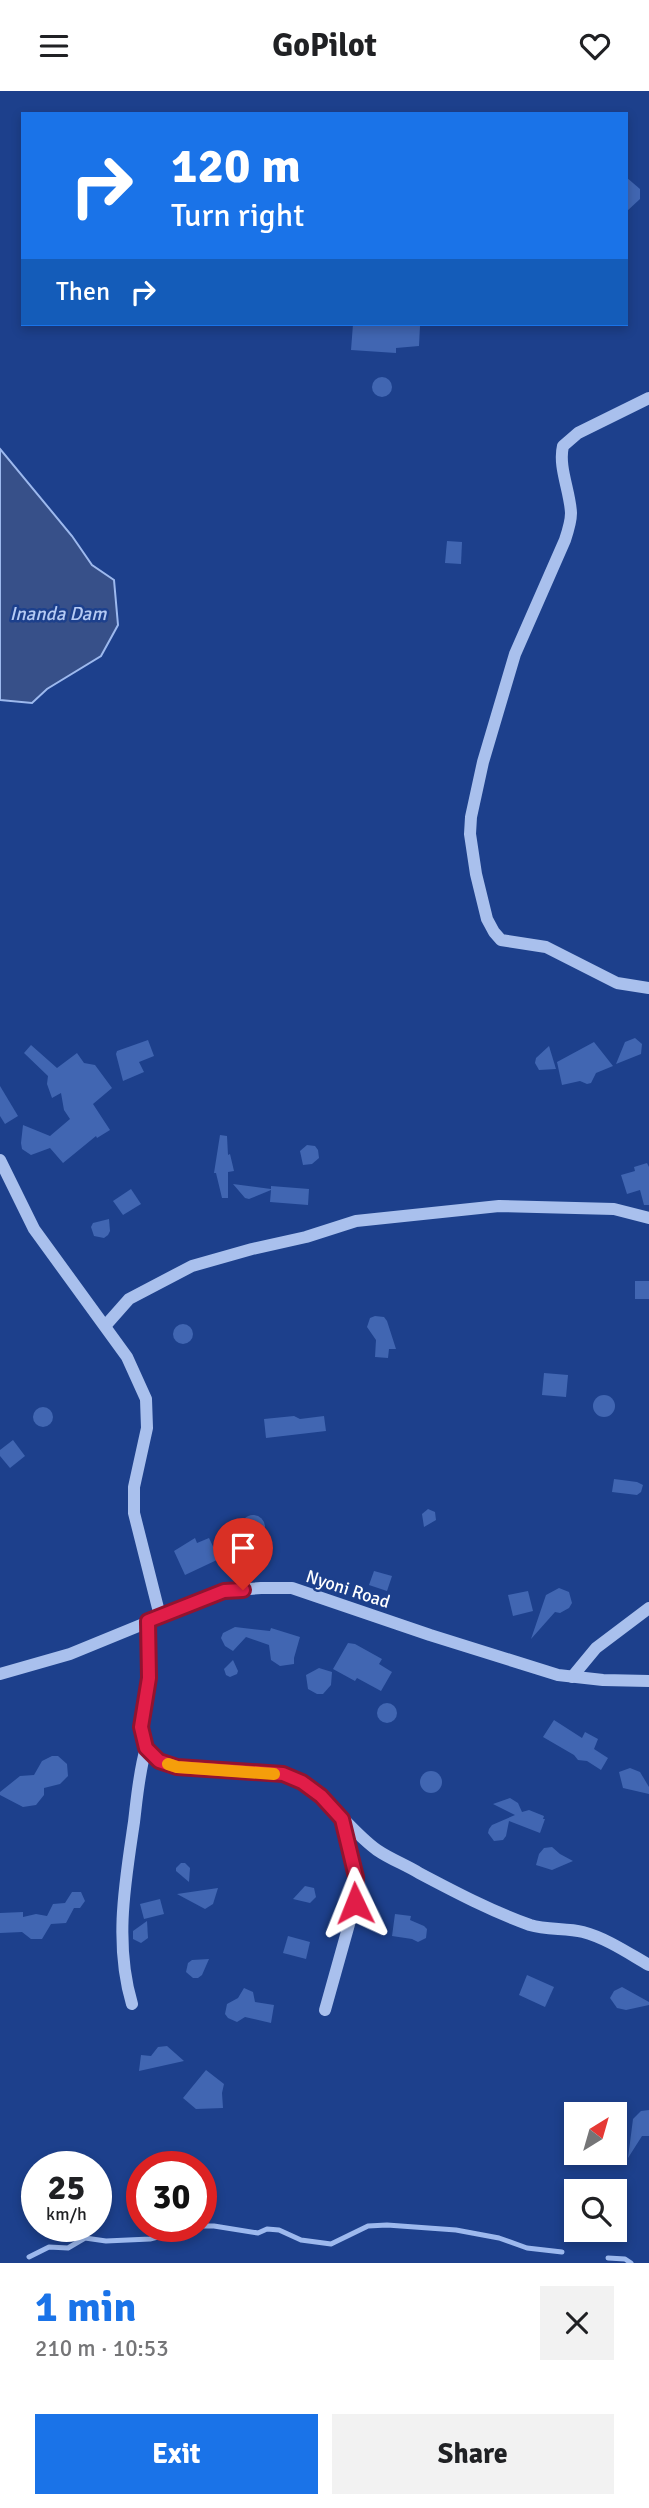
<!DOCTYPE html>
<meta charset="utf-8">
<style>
body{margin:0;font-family:Signika,sans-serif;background:#f2f2f2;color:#202124;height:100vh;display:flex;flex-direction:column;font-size:26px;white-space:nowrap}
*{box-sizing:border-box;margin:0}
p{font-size:23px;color:#757577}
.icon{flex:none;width:38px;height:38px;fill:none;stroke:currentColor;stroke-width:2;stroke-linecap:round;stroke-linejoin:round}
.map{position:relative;height:2172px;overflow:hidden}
.drawer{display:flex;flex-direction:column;background:#fff;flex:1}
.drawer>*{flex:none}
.banner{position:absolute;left:21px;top:21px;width:607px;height:214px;border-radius:0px;box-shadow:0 4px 10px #0003;background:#1a73e8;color:#fff;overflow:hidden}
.needle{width:46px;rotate:37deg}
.tools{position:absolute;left:564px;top:2011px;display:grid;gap:14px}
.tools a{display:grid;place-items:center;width:63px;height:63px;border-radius:0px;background:#fff;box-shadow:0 4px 10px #0003;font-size:35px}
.speed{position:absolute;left:21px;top:2060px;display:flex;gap:14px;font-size:35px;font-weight:700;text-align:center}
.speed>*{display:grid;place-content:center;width:91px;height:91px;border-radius:50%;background:#fff;box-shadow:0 4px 10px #0003;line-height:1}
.speed small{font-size:18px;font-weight:400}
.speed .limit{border:10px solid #d22;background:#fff;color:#111}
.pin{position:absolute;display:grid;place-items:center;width:60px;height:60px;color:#fff;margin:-72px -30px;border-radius:50% 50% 50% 0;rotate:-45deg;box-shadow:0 0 7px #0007}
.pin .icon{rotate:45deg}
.me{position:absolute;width:77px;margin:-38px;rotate:358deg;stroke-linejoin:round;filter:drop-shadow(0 0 5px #0008)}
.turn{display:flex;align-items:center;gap:24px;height:147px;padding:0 35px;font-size:32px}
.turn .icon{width:91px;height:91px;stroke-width:2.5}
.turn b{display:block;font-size:49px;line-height:60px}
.then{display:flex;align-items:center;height:66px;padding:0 35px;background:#0003;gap:14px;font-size:26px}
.round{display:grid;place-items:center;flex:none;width:74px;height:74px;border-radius:0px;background:#f2f2f2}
.summary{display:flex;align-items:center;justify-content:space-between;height:119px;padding:0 35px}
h1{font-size:42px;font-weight:700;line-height:52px;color:#1a73e8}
.button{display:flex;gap:14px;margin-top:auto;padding:14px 35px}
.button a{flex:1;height:80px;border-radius:0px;background:#1a73e8;color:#fff;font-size:28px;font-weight:700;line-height:80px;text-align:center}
.button a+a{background:#f2f2f2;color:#202124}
header{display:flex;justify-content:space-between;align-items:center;height:91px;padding:0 35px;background:#fff;font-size:32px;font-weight:700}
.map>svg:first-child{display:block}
.water{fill:#375089;stroke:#9db9ee;stroke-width:2}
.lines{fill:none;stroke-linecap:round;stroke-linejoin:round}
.stream{stroke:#9db9ee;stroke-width:5}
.building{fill:#4166b2}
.minor{stroke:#a9c0ed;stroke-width:12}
.route-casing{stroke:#92132f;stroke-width:18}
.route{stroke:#e11d48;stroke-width:12}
.slow{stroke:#f59e0b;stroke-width:12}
.labels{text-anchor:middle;stroke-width:5;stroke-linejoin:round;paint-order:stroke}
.street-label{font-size:18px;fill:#fff;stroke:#1d408c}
.water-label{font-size:19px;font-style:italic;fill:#b5caf4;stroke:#1d408c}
</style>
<header><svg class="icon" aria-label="menu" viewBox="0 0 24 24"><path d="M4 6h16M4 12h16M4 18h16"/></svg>GoPilot<svg class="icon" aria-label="heart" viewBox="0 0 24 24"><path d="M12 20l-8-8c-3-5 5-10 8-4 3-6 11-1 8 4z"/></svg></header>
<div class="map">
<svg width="649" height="2172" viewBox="0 0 649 2172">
<rect width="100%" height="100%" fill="#1d408c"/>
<path class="water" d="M 0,358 L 72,445 L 92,474 L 114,489 L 118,534 L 101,565 L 47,598 L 32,612 L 0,609 Z"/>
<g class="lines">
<g class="stream">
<path d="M 201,2135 L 214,2135 L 258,2142 L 267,2138 L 279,2139 L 301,2149 L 331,2153 L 368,2135 L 387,2134 L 456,2139 L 499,2147 L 527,2157 L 562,2161"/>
<path d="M 29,2166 L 49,2156 L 68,2157 L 85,2147 L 106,2150 L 150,2148 L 200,2135"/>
<path d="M 608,2167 L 625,2168 L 631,2172"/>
</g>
</g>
<g class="building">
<path d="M 626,86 L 640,98 L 640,108 L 626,121 Z"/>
<path d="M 353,233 L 420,235 L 419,255 L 396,257 L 396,262 L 351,259 Z"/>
<circle cx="382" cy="296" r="10"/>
<path d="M 447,450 L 462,451 L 461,473 L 445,472 Z"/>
<path d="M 635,947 L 642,953 L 641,963 L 616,973 L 625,951 Z"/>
<path d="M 148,949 L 154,965 L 139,971 L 144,981 L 123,990 L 116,963 L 117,960 Z"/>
<path d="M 594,951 L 613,975 L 596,982 L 591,992 L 587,993 L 580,990 L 562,994 L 557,971 Z"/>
<path d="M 31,954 L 57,977 L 77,962 L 84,972 L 95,974 L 112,997 L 93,1013 L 110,1039 L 97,1047 L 96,1045 L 63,1072 L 50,1057 L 31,1064 L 22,1058 L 21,1052 L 23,1034 L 50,1045 L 70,1028 L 64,1019 L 61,1002 L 52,1007 L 47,993 L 48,985 L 24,962 Z"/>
<path d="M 549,955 L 556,978 L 539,979 L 535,972 L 536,967 Z"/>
<path d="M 0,995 L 18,1025 L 5,1033 L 0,1025 Z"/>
<path d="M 220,1044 L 227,1045 L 228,1064 L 230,1063 L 234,1080 L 228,1081 L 228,1107 L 222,1107 L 216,1082 L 214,1082 Z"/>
<path d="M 307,1054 L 315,1055 L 318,1059 L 319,1067 L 312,1073 L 303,1074 L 300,1060 Z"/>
<path d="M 647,1072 L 649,1076 L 649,1114 L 644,1114 L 640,1099 L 627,1103 L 621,1084 L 635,1080 L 634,1076 Z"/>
<path d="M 233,1093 L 271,1098 L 271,1095 L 309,1098 L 308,1114 L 270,1111 L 271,1099 L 249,1108 L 245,1107 Z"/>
<path d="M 131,1098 L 141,1113 L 123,1124 L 113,1110 Z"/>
<path d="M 109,1128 L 110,1140 L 108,1144 L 104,1147 L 94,1145 L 91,1136 L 93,1132 Z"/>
<rect x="635" y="1190" width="14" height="18"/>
<path d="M 375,1225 L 384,1226 L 387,1230 L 396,1258 L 389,1258 L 388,1267 L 375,1266 L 376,1249 L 367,1236 L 370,1227 Z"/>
<circle cx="183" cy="1243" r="10"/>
<path d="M 544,1282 L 568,1284 L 566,1306 L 542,1304 Z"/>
<circle cx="604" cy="1315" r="11"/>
<circle cx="43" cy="1326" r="10"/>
<path d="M 294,1325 L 300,1328 L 324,1325 L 326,1340 L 266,1347 L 264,1328 Z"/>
<path d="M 13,1349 L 25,1365 L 10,1377 L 0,1365 L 0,1359 Z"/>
<path d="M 614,1388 L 637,1391 L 643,1394 L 641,1401 L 637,1404 L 612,1401 Z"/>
<path d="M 428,1418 L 435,1421 L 436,1429 L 424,1436 L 422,1423 Z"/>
<circle cx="253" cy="1436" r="12"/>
<path d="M 195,1447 L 197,1452 L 209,1447 L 219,1468 L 185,1484 L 174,1460 Z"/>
<path d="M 374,1480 L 392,1485 L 387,1500 L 369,1494 Z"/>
<path d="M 559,1497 L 569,1501 L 572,1512 L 569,1517 L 560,1522 L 555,1521 L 531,1548 L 546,1504 Z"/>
<path d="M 528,1500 L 533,1520 L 513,1525 L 508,1504 Z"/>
<path d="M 235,1536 L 270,1540 L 271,1537 L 300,1546 L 294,1567 L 294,1573 L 280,1575 L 271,1569 L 269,1554 L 246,1546 L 233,1560 L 225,1555 L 221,1547 L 223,1542 Z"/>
<path d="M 348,1552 L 355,1553 L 382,1568 L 379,1573 L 392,1581 L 381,1600 L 357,1587 L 355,1590 L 333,1578 Z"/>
<path d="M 233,1569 L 238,1580 L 237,1583 L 230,1586 L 226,1584 L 224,1578 Z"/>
<path d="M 319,1577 L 332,1581 L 331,1594 L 323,1603 L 317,1603 L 308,1598 L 306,1584 Z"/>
<circle cx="387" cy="1622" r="10"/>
<path d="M 554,1629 L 582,1647 L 585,1641 L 598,1648 L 594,1658 L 608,1667 L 601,1679 L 587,1670 L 578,1669 L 574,1664 L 543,1646 Z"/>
<path d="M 52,1665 L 58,1665 L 67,1673 L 68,1685 L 60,1693 L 44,1697 L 44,1704 L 36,1714 L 23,1716 L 0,1704 L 0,1701 L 20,1685 L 34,1684 L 42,1670 Z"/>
<path d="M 630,1677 L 640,1681 L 649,1696 L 649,1703 L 623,1697 L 619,1681 Z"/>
<circle cx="431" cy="1691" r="11"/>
<path d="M 510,1707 L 518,1712 L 522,1721 L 529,1719 L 544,1725 L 543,1728 L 545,1728 L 540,1742 L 509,1730 L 506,1745 L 503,1749 L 494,1750 L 488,1742 L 489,1738 L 492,1734 L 515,1724 L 493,1713 Z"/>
<path d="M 552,1756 L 560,1763 L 573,1770 L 552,1779 L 536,1774 L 539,1763 L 544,1757 Z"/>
<path d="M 181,1772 L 185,1772 L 190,1777 L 189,1791 L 176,1780 L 176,1777 Z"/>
<path d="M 305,1795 L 314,1797 L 316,1806 L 310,1812 L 293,1808 Z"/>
<path d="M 218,1797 L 213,1813 L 205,1818 L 177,1803 Z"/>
<path d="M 72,1801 L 81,1801 L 85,1810 L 80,1817 L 74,1817 L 66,1832 L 51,1833 L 42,1848 L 31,1848 L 22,1841 L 0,1842 L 0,1822 L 23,1821 L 23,1826 L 36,1823 L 47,1825 L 53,1813 L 65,1812 Z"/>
<path d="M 160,1808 L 164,1823 L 144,1828 L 140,1813 Z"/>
<path d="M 395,1823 L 411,1825 L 410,1829 L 424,1835 L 427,1838 L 426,1847 L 418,1851 L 412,1848 L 392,1845 Z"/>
<path d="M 147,1830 L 148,1847 L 141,1852 L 133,1848 L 133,1840 Z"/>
<path d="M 288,1845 L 310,1851 L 306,1868 L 283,1862 Z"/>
<path d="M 209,1868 L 202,1884 L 198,1887 L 193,1887 L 186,1881 L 188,1872 L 192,1869 Z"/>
<path d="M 527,1884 L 554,1896 L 545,1916 L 519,1904 Z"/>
<path d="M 622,1896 L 649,1911 L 649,1914 L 626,1919 L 617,1917 L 610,1907 L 614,1900 Z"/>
<path d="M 244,1897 L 253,1901 L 255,1911 L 274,1914 L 271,1932 L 245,1926 L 237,1931 L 228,1927 L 225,1923 L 227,1913 L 238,1907 Z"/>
<path d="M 167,1955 L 184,1970 L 139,1980 L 141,1964 L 151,1965 L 158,1956 Z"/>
<path d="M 206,1979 L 224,1993 L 222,2002 L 223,2017 L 196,2018 L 183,2007 Z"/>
<path d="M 649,2019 L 649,2045 L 642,2045 L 628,2067 L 633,2028 L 641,2020 Z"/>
</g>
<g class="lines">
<g class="minor">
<path d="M 649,307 L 578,342 L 563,355 C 558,376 570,400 571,422 C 571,431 568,440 565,449 L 515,563 L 483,671 L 471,726 L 470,743 L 476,783 L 487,828 L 494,841 L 501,849 L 546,856 L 617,892 L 649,897"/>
<path d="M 0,1069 L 34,1138 L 127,1266 L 146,1308 L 147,1337 L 134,1396 L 134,1422 L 160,1525"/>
<path d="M 106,1234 L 129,1208 L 192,1175 L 252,1158 L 306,1146 L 356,1130 L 499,1115 L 614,1118 L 649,1127"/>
<path d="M 147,1530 C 148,1548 149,1566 149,1584 C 148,1605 133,1637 146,1657 C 168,1691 247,1676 283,1683 C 318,1691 347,1738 377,1759 C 390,1768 406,1774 419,1782 C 455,1801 491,1820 530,1834 C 546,1839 566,1837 583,1841 C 606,1847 628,1862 649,1874"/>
<path d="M 0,1583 L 70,1563 L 224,1500 L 261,1497 L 292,1497 L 430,1544 L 558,1584 L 603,1589 L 649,1590"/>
<path d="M 572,1586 L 596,1557 L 649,1517"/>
<path d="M 132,1913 C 114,1852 125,1792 134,1731 C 137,1706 139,1681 146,1657"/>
<path d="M 325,1919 L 355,1812 L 356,1786 L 342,1728"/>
</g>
</g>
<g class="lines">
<defs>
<path id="route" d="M 243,1499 L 224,1500 L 148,1530 L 149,1587 L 141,1636 L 146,1657 L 159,1670 L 177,1676 L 283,1683 L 302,1691 L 321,1705 L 342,1728 L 356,1786 L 355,1812"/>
</defs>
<use href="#route" class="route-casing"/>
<use href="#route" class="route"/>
<path class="slow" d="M 168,1673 L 177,1676 L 274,1683"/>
</g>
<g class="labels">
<g class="street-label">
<text transform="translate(348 1498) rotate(18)" y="6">Nyoni Road</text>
</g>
<g class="water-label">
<text x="58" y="529">Inanda Dam</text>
</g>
</g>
</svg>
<div class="tools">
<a><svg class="needle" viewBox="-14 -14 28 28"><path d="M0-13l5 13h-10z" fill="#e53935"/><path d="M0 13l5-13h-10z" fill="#757577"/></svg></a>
<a><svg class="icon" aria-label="search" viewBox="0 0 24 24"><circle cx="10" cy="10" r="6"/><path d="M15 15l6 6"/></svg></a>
</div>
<div class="speed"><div>25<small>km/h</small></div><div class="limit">30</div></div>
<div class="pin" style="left:243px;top:1499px;background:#d93025"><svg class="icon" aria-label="arrive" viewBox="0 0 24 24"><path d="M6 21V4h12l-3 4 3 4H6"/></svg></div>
<svg class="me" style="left:355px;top:1812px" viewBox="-20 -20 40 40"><path d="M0-17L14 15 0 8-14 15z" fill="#e11d48" stroke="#fff" stroke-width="4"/></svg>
<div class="banner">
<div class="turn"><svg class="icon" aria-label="right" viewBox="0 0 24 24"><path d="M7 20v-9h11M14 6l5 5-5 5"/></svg><div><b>120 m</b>Turn right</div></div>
<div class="then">Then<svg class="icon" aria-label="right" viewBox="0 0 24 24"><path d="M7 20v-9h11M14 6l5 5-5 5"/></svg></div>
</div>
</div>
<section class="drawer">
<div class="summary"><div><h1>1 min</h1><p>210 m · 10:53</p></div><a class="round"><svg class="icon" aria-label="close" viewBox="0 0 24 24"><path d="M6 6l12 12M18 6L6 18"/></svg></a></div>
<div class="button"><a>Exit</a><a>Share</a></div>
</section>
